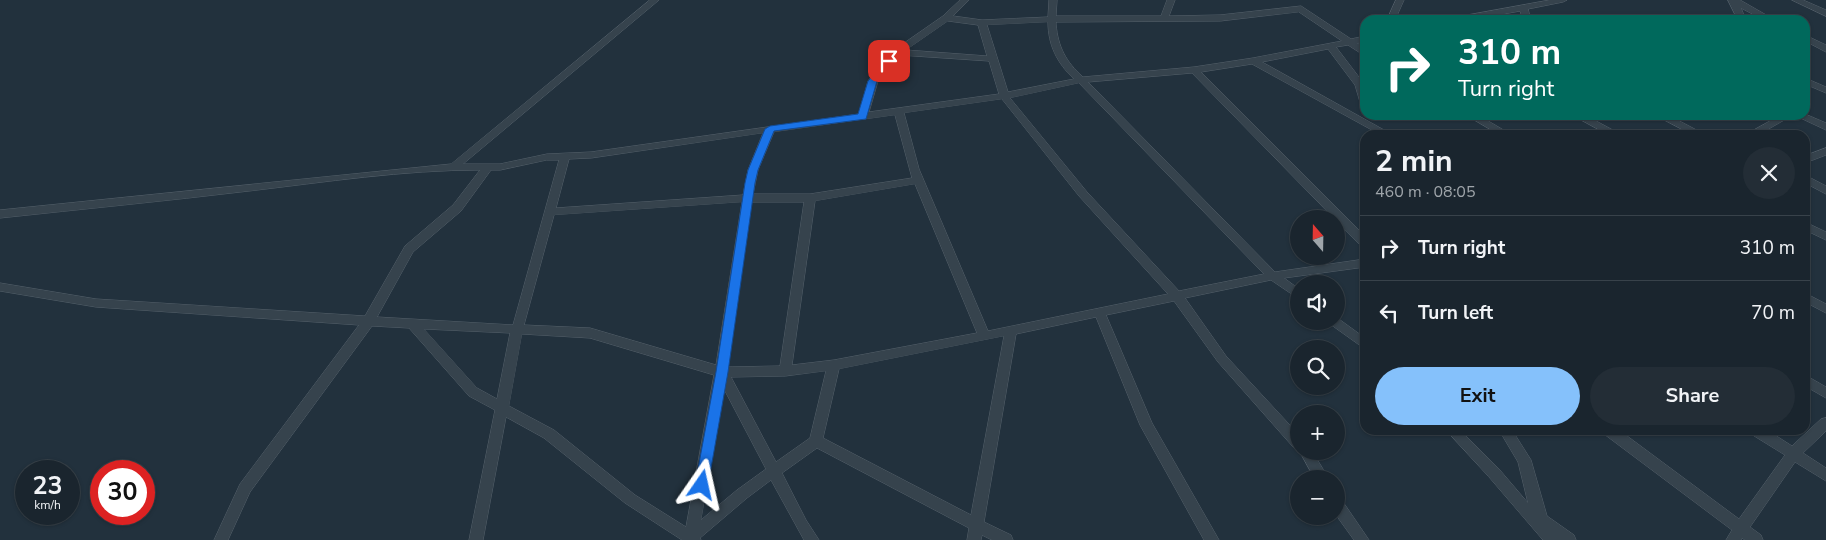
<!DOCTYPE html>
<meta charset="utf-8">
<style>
body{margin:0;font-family:"Nunito Sans",sans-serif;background:#232d36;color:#f1f3f6;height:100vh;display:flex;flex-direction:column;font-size:19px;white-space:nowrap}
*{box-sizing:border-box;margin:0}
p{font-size:16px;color:#9fa5aa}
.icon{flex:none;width:28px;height:28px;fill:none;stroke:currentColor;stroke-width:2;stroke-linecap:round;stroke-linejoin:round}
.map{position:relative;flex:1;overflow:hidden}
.details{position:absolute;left:1360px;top:130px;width:450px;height:305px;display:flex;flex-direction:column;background:#1a252e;border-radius:15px;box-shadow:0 1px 4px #0004,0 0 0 1px #38424a}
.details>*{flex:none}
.guide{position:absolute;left:1360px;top:15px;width:450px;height:105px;border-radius:15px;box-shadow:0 1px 4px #0004,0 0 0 1px #38424a;background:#00695c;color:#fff;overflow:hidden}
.needle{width:32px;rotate:340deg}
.fabs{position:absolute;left:1290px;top:210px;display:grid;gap:10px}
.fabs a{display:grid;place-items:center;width:55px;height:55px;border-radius:50%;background:#1a252e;box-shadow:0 1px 4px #0004,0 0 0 1px #38424a;font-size:25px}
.speed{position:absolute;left:15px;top:460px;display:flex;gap:10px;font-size:25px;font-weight:700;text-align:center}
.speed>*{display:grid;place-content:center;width:65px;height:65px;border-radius:50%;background:#1a252e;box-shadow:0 1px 4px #0004,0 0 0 1px #38424a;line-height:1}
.speed small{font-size:12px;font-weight:400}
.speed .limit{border:8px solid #d22;background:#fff;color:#111}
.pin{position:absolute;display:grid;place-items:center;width:42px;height:42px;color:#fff;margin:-21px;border-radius:10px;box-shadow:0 2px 8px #0006}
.me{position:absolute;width:55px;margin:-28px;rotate:11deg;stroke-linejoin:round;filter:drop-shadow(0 0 4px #0008)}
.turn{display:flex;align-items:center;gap:18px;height:105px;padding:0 15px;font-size:22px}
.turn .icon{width:65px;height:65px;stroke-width:2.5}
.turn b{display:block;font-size:35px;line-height:42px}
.round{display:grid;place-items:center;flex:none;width:52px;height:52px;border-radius:26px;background:#232d36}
.summary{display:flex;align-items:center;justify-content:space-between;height:85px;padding:0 15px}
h1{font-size:30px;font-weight:700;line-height:38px}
.cta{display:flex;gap:10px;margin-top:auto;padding:10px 15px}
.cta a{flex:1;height:58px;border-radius:30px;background:#85c1fb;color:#111;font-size:20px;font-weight:700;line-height:58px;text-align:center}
.cta a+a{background:#232d36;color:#f1f3f6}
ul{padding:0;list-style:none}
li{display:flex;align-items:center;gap:15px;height:65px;padding:0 15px;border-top:1px solid #38424a}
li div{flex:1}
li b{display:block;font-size:19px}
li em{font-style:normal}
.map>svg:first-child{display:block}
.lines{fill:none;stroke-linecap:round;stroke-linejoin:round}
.street-casing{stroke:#55616b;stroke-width:1}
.street{fill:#36434d;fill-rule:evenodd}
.route{fill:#1a73e8;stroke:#114b97}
</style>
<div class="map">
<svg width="1826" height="540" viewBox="0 0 1826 540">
<rect width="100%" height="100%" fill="#22313d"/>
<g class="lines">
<defs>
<g id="street">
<path d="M 650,0 L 659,0 L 463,164 L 500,164 L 547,154 L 591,152 L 859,114 L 868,81 L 878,67 L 894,50 L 943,16 L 960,0 L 969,0 L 953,16 L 982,20 L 1048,17 L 1049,0 L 1057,0 L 1056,16 L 1161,16 L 1167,0 L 1175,0 L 1169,16 L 1220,15 L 1301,6 L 1351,39 L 1365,36 L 1365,42 L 1357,43 L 1365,49 L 1365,56 L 1348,45 L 1336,47 L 1365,85 L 1365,105 L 1360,102 L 1355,85 L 1328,49 L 1262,62 L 1393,135 L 1381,135 L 1252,64 L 1201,72 L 1365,236 L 1365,247 L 1361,246 L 1192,73 L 1088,82 L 1275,272 L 1365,259 L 1365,267 L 1284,278 L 1299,289 L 1299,299 L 1271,280 L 1185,298 L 1226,356 L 1299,435 L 1299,449 L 1294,448 L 1218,362 L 1174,301 L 1106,315 L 1152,423 L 1219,540 L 1204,540 L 1140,425 L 1096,317 L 1016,334 L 984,522 L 1011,535 L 1013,540 L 992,540 L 982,535 L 981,540 L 967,540 L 969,528 L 817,448 L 782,473 L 806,520 L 819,540 L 804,540 L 771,480 L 747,498 L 700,538 L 701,540 L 682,540 L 625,503 L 544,438 L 506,417 L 483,540 L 469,540 L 495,410 L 469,396 L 409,328 L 372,326 L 250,492 L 228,540 L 214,540 L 240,484 L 359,325 L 96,307 L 0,291 L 0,283 L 96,299 L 365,316 L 405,246 L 453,205 L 480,170 C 403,170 326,182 249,191 C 166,201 83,209 0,218 L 0,210 L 451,164 ZM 1299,12 L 1342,41 L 1253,58 L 1194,67 L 1083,77 C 1066,62 1058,47 1056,24 L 1056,22 L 1220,21 ZM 948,21 L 978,25 L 987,56 L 906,50 ZM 1048,22 C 1048,45 1057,63 1074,79 L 1008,92 L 987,25 ZM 899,55 L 989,61 L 999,94 L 869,112 L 878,81 ZM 1079,83 L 1264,274 L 1179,291 L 1087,192 L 1010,98 ZM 1002,99 L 1079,196 L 1168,294 L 988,331 L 919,169 L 904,113 ZM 895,115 L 912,178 L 810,194 L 753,194 L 758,170 L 774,132 ZM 763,133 L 748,170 L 743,195 L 556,208 L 569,159 L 591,158 ZM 547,160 L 559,160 L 513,325 L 377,317 L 413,252 L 461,211 L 491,170 L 500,170 ZM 915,184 L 977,333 L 834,360 L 792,365 L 815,201 ZM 742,202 L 716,365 L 590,328 L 524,325 L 554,215 ZM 752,202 L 804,202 L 780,366 L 728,367 ZM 424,329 L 510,333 L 497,399 L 477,388 ZM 522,334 L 590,338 L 714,375 L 686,527 L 635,495 L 554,430 L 509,406 ZM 1004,336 L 971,515 L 823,438 L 839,369 ZM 826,371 L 810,438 L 776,462 L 731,377 L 785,376 ZM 724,389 L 766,469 L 737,490 L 701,520 Z"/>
<path d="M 1396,0 L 1404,0 L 1395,20 L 1387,20 Z"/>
<path d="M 1550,0 L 1567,0 L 1563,2 L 1528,9 L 1531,20 L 1523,20 L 1520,11 L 1471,20 L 1453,20 L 1457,17 Z"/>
<path d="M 1728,0 L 1740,0 L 1775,20 L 1764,20 L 1741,8 L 1746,20 L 1738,20 Z"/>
<path d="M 1792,0 L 1803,0 L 1826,10 L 1826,16 Z"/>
<path d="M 1805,35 L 1826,45 L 1826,52 L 1805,41 Z"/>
<path d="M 1805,78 L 1826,87 L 1826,93 L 1805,84 Z"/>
<path d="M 1805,114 L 1826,123 L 1826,130 L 1794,115 Z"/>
<path d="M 1466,115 L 1478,115 L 1512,135 L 1500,135 Z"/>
<path d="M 1572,115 L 1585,115 L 1622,135 L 1609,135 Z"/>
<path d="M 1655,115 L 1668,115 L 1706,135 L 1693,135 Z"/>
<path d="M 1781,115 L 1793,115 L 1758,135 L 1745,135 Z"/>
<path d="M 1826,148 L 1826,155 L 1805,163 L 1805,156 Z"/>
<path d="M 1805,175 L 1826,186 L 1826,194 L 1805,183 Z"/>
<path d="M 1805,222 L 1826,232 L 1826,240 L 1805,230 Z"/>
<path d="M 1805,293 L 1826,304 L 1826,313 L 1805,302 Z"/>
<path d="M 1336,317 L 1365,338 L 1365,349 L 1330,324 L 1328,321 L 1336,321 Z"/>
<path d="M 1805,375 L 1826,387 L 1826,398 L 1805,386 Z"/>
<path d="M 1826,418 L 1826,431 L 1803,453 L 1826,468 L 1826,481 L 1795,462 L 1750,527 L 1761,535 L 1763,540 L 1745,540 L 1742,538 L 1741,540 L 1726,540 L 1732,530 L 1604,434 L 1603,430 L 1619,430 L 1739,519 L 1785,455 L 1751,434 L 1750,430 L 1767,430 L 1792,446 L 1821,419 Z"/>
<path d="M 1446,430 L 1460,430 L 1499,469 L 1528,503 L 1518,462 L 1499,430 L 1512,430 L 1531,460 L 1547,516 L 1574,535 L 1576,540 L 1543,540 L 1489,477 Z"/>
<path d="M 1299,450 L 1312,451 L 1329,479 L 1315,479 Z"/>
<path d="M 1336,497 L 1341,499 L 1369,540 L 1354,540 L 1336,515 Z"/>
</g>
</defs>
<use href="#street" class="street-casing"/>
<use href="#street" class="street"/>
</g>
<path class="route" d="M 889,58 L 894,61 L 877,81 L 866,119 L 774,131 L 758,170 L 755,183 L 728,372 L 708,485 L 706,489 L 702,491 L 697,489 L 695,485 L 716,372 L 745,183 L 748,170 L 765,129 L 770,126 L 858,114 L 868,81 L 886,59 Z"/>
</svg>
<div class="fabs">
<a><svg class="needle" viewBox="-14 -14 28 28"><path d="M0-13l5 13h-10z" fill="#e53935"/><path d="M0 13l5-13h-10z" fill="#9fa5aa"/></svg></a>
<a><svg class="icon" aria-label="sound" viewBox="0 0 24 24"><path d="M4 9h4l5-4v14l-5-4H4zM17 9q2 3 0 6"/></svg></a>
<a><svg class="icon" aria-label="search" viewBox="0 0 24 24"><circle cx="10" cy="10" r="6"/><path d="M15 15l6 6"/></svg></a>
<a>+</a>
<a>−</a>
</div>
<div class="speed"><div>23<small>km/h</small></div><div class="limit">30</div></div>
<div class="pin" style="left:889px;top:61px;background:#d93025"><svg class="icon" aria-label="arrive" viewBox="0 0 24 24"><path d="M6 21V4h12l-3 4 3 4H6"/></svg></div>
<svg class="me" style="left:702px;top:485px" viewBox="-20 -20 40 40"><path d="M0-17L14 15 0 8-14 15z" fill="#1a73e8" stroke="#fff" stroke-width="4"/></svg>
<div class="guide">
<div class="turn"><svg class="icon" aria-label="right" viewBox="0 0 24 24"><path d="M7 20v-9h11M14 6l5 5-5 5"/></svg><div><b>310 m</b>Turn right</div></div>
</div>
<section class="details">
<div class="summary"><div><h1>2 min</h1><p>460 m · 08:05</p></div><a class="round"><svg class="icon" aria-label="close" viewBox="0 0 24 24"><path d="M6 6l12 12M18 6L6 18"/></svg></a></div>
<ul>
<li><svg class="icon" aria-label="right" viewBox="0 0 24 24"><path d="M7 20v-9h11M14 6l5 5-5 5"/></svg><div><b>Turn right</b></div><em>310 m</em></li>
<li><svg class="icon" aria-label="left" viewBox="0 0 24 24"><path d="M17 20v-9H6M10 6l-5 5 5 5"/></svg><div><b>Turn left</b></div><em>70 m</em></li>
</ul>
<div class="cta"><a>Exit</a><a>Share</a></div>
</section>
</div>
